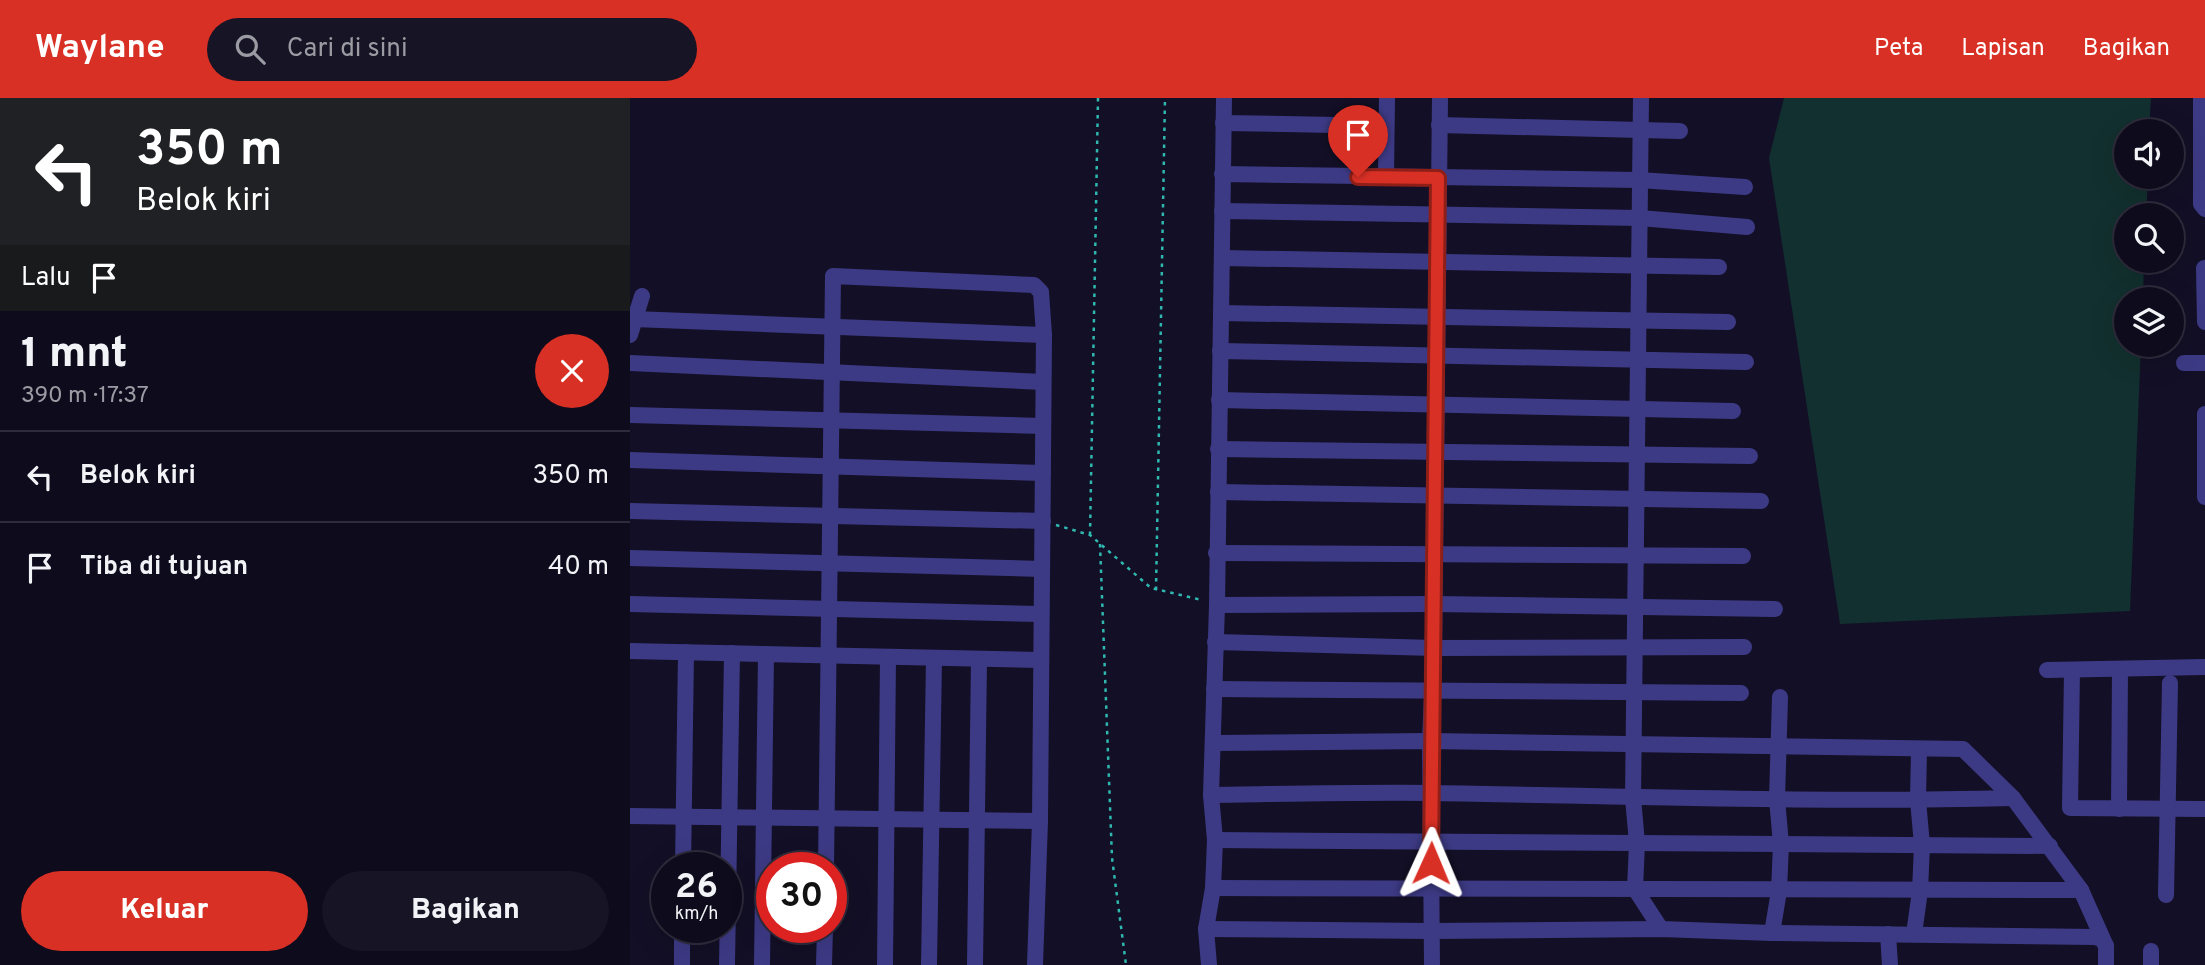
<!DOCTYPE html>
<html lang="id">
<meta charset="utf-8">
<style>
:root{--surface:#0e0b1c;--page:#171425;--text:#f1f3f6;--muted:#9b9ba3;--line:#2e2b3b;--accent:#d93025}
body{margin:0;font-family:Overpass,sans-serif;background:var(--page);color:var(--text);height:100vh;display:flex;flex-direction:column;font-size:26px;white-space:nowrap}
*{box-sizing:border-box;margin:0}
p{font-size:23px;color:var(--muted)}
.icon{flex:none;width:38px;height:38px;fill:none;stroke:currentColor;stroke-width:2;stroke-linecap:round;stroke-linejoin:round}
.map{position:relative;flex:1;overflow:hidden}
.panel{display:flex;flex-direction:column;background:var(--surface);width:630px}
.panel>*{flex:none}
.banner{background:#202124;color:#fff;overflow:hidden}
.fabs{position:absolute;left:1484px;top:21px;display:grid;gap:14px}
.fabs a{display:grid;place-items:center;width:70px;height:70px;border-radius:50%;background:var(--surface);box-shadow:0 7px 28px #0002,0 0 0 2px var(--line);font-size:35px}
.speed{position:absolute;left:21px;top:754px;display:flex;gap:14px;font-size:35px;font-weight:700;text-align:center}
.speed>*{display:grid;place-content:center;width:91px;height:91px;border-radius:50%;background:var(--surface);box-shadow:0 7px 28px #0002,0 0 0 2px var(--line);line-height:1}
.speed small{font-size:18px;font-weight:400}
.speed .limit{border:10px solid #d22;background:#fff;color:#111}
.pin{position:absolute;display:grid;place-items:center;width:60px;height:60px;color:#fff;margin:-72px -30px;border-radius:50% 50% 50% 0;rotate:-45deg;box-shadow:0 0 7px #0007}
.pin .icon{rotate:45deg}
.me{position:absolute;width:77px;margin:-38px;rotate:1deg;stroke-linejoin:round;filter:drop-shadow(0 0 5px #0008)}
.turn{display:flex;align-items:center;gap:24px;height:147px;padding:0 21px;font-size:32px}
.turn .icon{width:91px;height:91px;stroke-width:2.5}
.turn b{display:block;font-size:49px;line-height:60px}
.then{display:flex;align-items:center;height:66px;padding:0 21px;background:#0003;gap:14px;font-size:26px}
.round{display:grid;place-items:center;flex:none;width:74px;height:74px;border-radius:37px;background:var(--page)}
.summary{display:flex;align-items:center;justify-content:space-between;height:119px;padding:0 21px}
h1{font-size:42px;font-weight:800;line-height:52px}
.primary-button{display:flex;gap:14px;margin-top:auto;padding:14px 21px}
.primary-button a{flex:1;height:80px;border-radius:42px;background:var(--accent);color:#fff;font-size:28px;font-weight:800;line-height:80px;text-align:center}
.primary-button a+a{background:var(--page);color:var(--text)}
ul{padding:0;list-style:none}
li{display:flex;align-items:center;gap:21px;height:91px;padding:0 21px;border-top:2px solid var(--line)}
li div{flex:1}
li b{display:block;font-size:26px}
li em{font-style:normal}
header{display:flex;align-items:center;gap:42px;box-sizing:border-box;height:98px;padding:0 35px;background:var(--accent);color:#fff}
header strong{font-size:33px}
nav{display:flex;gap:38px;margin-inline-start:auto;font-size:24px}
.search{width:490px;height:63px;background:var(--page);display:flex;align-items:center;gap:18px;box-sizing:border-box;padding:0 24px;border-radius:38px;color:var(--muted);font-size:26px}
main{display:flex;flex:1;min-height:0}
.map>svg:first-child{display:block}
.green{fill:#12302f}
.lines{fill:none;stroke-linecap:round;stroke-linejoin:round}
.path{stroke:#2fb8b0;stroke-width:2.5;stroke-dasharray:3.5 5;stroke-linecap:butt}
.minor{stroke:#3d3a85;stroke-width:16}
.route-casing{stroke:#8d1f18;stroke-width:18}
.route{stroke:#d93025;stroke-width:12}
</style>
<header>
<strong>Waylane</strong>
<div class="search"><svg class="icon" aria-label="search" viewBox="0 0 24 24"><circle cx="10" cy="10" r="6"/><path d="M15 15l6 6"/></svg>Cari di sini</div>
<nav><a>Peta</a><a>Lapisan</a><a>Bagikan</a></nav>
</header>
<main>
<section class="panel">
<div class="banner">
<div class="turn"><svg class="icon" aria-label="left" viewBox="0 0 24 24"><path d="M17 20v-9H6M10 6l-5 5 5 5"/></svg><div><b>350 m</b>Belok kiri</div></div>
<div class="then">Lalu<svg class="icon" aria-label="arrive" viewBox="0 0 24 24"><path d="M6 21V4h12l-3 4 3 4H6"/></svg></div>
</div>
<div class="summary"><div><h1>1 mnt</h1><p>390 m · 17:37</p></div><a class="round" style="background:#d93025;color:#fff"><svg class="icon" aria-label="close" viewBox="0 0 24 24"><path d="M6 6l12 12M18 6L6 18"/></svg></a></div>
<ul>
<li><svg class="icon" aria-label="left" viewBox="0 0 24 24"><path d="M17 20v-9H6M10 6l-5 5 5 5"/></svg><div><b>Belok kiri</b></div><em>350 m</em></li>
<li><svg class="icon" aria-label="arrive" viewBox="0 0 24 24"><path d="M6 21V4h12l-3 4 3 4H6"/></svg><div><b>Tiba di tujuan</b></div><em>40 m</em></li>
</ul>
<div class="primary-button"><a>Keluar</a><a>Bagikan</a></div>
</section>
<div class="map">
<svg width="1575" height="867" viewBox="0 0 1575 867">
<rect width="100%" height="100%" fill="#130f26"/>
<path class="green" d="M1154 0H1521L1519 33H1496V79H1518L1516 117H1496V163H1514L1513 201H1496V247H1511L1500 513 1210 526 1139 60Z"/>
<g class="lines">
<g class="path">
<path d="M426 427 460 437 521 490 572 502"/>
<path d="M460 437 468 0"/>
<path d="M470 446 482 760 496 867"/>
<path d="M526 492 535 0"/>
</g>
<g class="minor">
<path d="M1011 0 1003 700 1007 745 1005 791 1031 831"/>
<path d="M1571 0V106L1575 111"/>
<path d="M593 25 706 27"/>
<path d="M809 27 1050 33"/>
<path d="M592 76 1009 82 1115 89"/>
<path d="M756 79 757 0"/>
<path d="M592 113 1010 120 1117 129"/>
<path d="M592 160 1089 169"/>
<path d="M1574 170 1575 224"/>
<path d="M591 215 1098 224"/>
<path d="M4 221 414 237"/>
<path d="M0 237 12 198"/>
<path d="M590 253 1116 264"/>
<path d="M0 265 413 284"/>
<path d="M1554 265H1575"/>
<path d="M589 302 1103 313"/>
<path d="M1575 316V399"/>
<path d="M0 317 413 328"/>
<path d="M588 351 1120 358"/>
<path d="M0 362 413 375"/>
<path d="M588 394 1131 403"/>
<path d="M0 413 413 423"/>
<path d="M586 455 1113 458"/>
<path d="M0 460 412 471"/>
<path d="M0 506 411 516"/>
<path d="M587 507 804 506 1145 511"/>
<path d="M585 544 804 550 1114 549"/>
<path d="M0 553 411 562"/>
<path d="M1417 572 1575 569"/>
<path d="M1442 572 1440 710 1575 711"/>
<path d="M584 591 1111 595"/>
<path d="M583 645 800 643 1333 651 1383 700 1451 792 1476 848V867"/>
<path d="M581 697C656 696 730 694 804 695 997 698 1190 705 1383 700"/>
<path d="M1489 711 1490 571"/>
<path d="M0 718 410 723"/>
<path d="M585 742 1420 748"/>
<path d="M53 770 56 554"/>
<path d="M196 770 203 178 404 187 411 194 414 237 410 723 405 867"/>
<path d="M583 790 1451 792"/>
<path d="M1536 797 1540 585"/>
<path d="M576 831 801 833 1031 831 1142 835 1465 839 1472 841 1476 848"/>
<path d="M1142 835 1149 793 1151 746 1147 701 1150 599"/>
<path d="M1258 836 1260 867"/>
<path d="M1284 836 1290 793 1292 747 1288 702 1289 652"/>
<path d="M52 867V830"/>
<path d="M97 867 102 555"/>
<path d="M132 867 136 556"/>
<path d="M194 867 195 830"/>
<path d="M255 867 258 560"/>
<path d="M299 867 304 561"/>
<path d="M345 867 349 561"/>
<path d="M579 867 576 831 583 790 585 742 581 697 587 507 594 0"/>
<path d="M802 867 800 643 804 550 810 0"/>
<path d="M1521 867V853"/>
</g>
</g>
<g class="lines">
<defs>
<path id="route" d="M728 79 808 80 801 765"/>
</defs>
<use href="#route" class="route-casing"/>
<use href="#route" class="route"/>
</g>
</svg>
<div class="fabs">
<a><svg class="icon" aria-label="sound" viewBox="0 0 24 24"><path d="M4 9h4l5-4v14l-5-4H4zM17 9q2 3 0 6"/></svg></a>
<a><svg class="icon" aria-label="search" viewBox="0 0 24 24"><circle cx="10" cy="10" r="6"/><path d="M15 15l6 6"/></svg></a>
<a><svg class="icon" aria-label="layers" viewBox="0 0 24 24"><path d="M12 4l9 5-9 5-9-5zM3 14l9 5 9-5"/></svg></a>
</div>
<div class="speed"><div>26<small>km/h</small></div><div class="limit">30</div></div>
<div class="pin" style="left:728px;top:79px;background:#d93025"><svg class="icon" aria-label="arrive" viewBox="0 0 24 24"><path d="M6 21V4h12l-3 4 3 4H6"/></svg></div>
<svg class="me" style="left:801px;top:765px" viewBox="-20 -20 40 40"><path d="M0-17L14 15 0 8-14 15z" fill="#d93025" stroke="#fff" stroke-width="4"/></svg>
</div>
</main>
